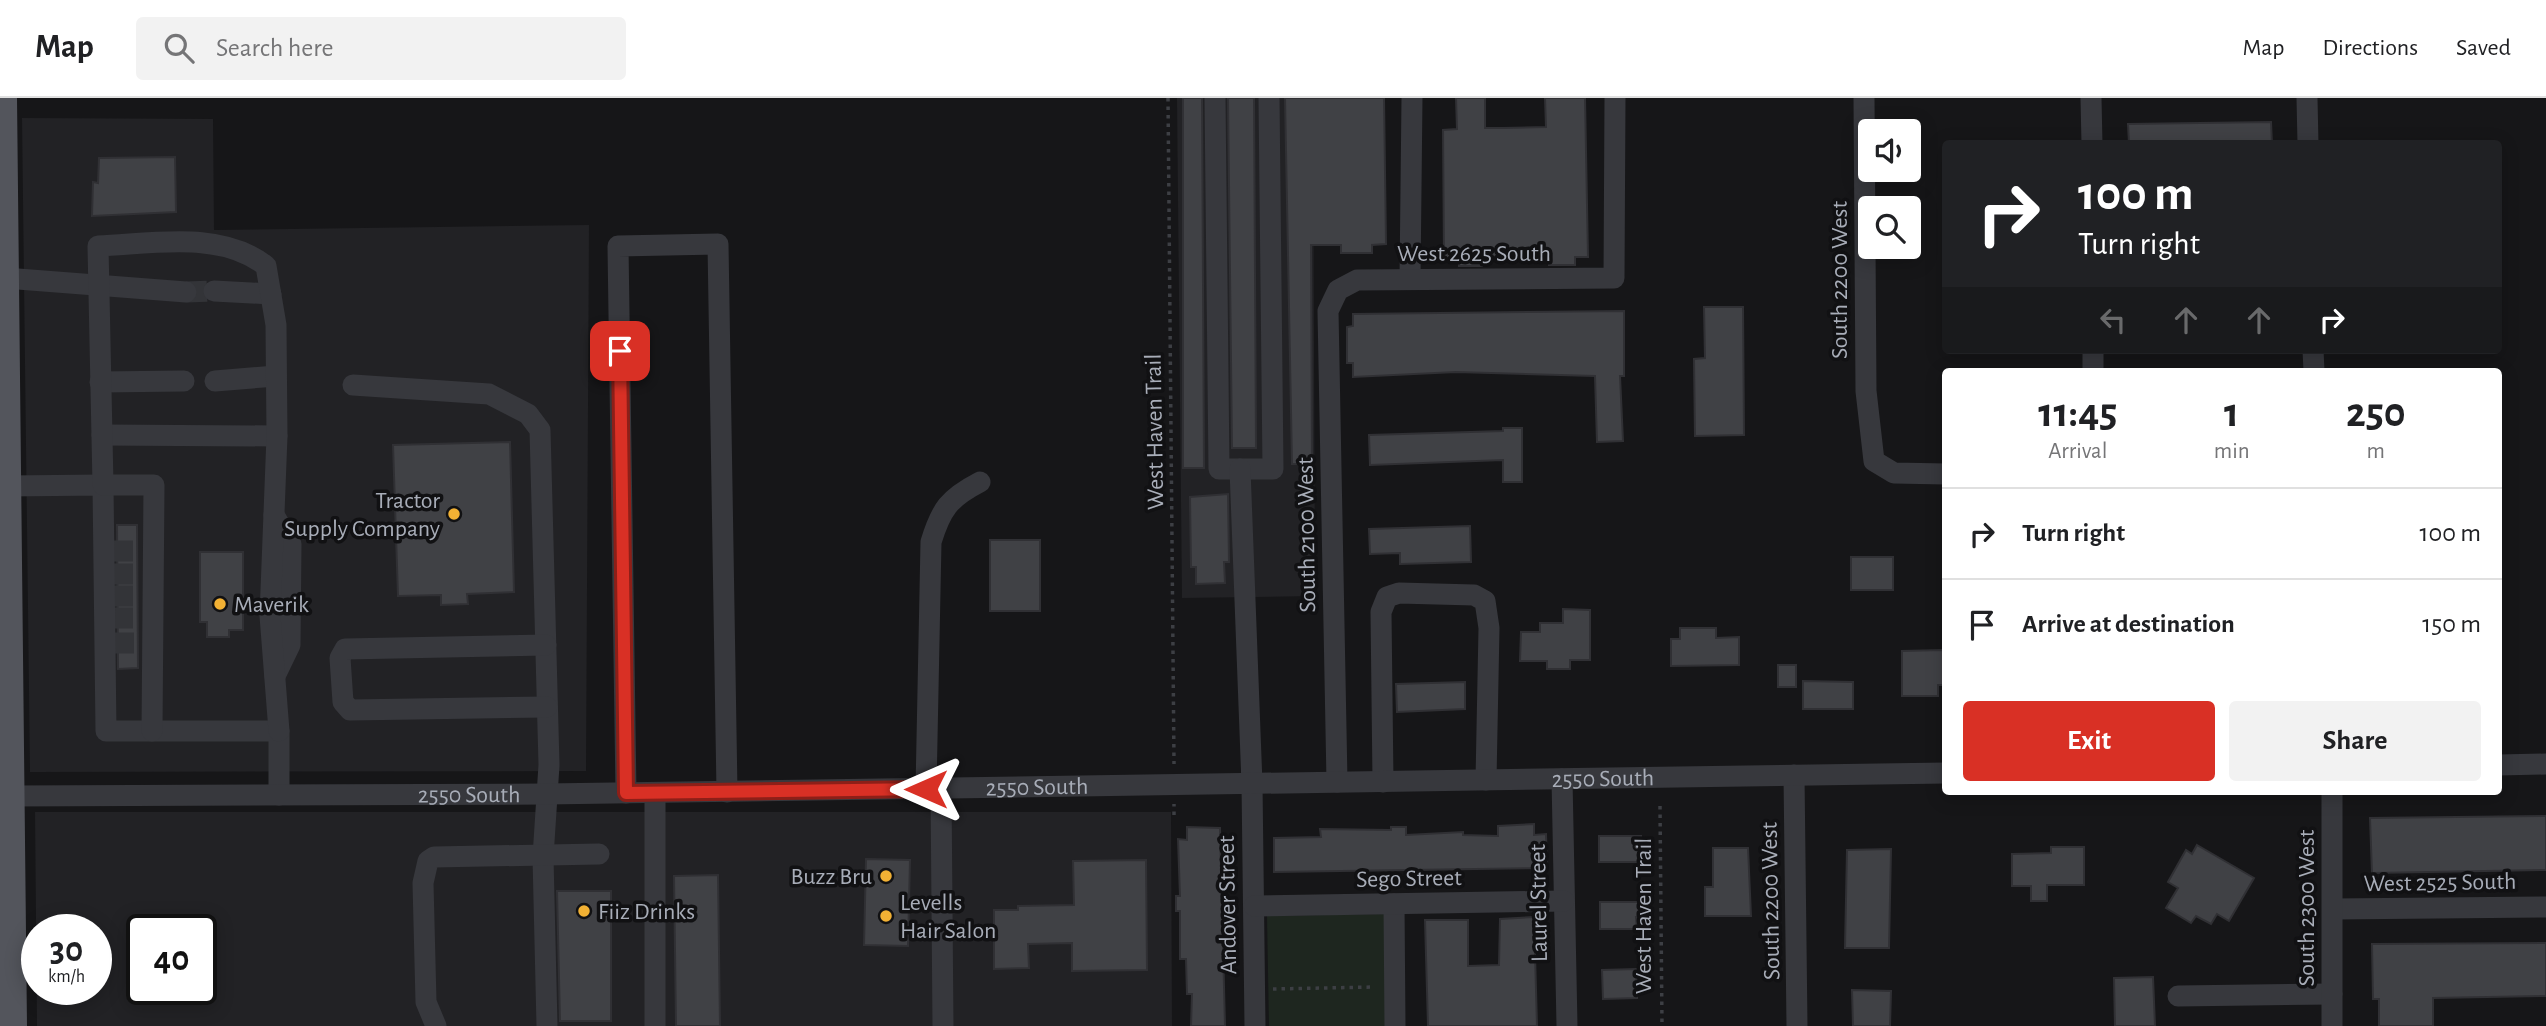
<!DOCTYPE html>
<style>
:root{--surface:#fff;--page:#f2f2f2;--text:#202124;--muted:#757577;--line:#e0e0e0;--accent:#d93025}
body{margin:0;font-family:"Alegreya Sans",sans-serif;background:var(--page);color:var(--text);height:100vh;display:flex;flex-direction:column;font-size:26px;white-space:nowrap}
*{box-sizing:border-box;margin:0}
p{font-size:23px;color:var(--muted)}
.icon{flex:none;width:38px;height:38px;fill:none;stroke:currentColor;stroke-width:2;stroke-linecap:round;stroke-linejoin:round}
.map{position:relative;flex:1;overflow:hidden}
.side{position:absolute;left:1942px;top:270px;width:560px;height:427px;display:flex;flex-direction:column;background:var(--surface);border-radius:7px;box-shadow:0 4px 18px #0003}
.side>*{flex:none}
.guide{position:absolute;left:1942px;top:42px;width:560px;height:214px;border-radius:7px;box-shadow:0 4px 18px #0003;background:#202124;color:#fff;overflow:hidden}
.buttons{position:absolute;left:1858px;top:21px;display:grid;gap:14px}
.buttons a{display:grid;place-items:center;width:63px;height:63px;border-radius:7px;background:var(--surface);box-shadow:0 4px 18px #0003;font-size:35px}
.speed{position:absolute;left:21px;top:816px;display:flex;gap:14px;font-size:35px;font-weight:700;text-align:center}
.speed>*{display:grid;place-content:center;width:91px;height:91px;border-radius:50%;background:var(--surface);box-shadow:0 4px 18px #0003;line-height:1}
.speed small{font-size:18px;font-weight:400}
.speed .limit{border:4px solid #111;border-radius:10px;background:#fff;color:#111}
.pin{position:absolute;display:grid;place-items:center;width:60px;height:60px;color:#fff;margin:-30px;border-radius:14px;box-shadow:0 4px 10px #0006}
.me{position:absolute;width:77px;margin:-38px;rotate:270deg;stroke-linejoin:round;filter:drop-shadow(0 0 5px #0008)}
.turn{display:flex;align-items:center;gap:24px;height:147px;padding:0 21px;font-size:32px}
.turn .icon{width:91px;height:91px;stroke-width:2.5}
.turn b{display:block;font-size:49px;line-height:60px}
.lanes{display:flex;align-items:center;height:66px;padding:0 21px;background:#0003;justify-content:center;gap:35px;direction:ltr}
.lanes .off{opacity:.35}
.eta{display:flex;justify-content:space-evenly;align-items:center;height:119px;text-align:center}
.eta b{font-size:42px;font-weight:700;line-height:49px}
.primary-button{display:flex;gap:14px;margin-top:auto;padding:14px 21px}
.primary-button a{flex:1;height:80px;border-radius:7px;background:var(--accent);color:#fff;font-size:28px;font-weight:700;line-height:80px;text-align:center}
.primary-button a+a{background:var(--page);color:var(--text)}
ul{padding:0;list-style:none}
li{display:flex;align-items:center;gap:21px;height:91px;padding:0 21px;border-top:2px solid var(--line)}
li div{flex:1}
li b{display:block;font-size:26px}
li em{font-style:normal}
header{display:flex;align-items:center;gap:42px;box-sizing:border-box;height:98px;padding:0 35px;background:var(--surface);border-bottom:2px solid var(--line)}
header strong{font-size:33px}
nav{display:flex;gap:38px;margin-inline-start:auto;font-size:24px}
.search{width:490px;height:63px;background:var(--page);display:flex;align-items:center;gap:18px;box-sizing:border-box;padding:0 24px;border-radius:7px;color:var(--muted);font-size:26px}
.map>svg:first-child{display:block}
.built{fill:#222225;fill-rule:evenodd}
.green{fill:#1e261f}
.building{fill:#404145;stroke:#303034;stroke-width:2}
.lines{fill:none;stroke-linecap:round;stroke-linejoin:round}
.minor-tunnel{stroke:#333438;stroke-width:21;stroke-dasharray:21 10;stroke-linecap:butt}
.path{stroke:#3d3f44;stroke-width:3.5;stroke-dasharray:3.5 5;stroke-linecap:butt}
.minor{stroke:#37383d;stroke-width:21}
.major{stroke:#53555c;stroke-width:28}
.route-casing{stroke:#8d1f18;stroke-width:18}
.route{stroke:#d93025;stroke-width:12}
.poi-dot{fill:#f2b134;stroke:#111113;stroke-width:2.5}
.labels{text-anchor:middle;stroke-width:7;stroke-linejoin:round;paint-order:stroke}
.street-label{font-size:24px;fill:#a8adb8;stroke:#111113}
.poi-label{font-size:24px;fill:#a8adb8;stroke:#111113;text-anchor:start}
</style>
<header>
<strong>Map</strong>
<div class="search"><svg class="icon" aria-label="search" viewBox="0 0 24 24"><circle cx="10" cy="10" r="6"/><path d="M15 15l6 6"/></svg>Search here</div>
<nav><a>Map</a><a>Directions</a><a>Saved</a></nav>
</header>
<div class="map">
<svg width="2546" height="928" viewBox="0 0 2546 928">
<rect width="100%" height="100%" fill="#161618"/>
<g class="built">
<path d="M1177 0H1313L1315 498 1182 500Z"/>
<path d="M22 20 213 21 214 132 589 127 586 673 30 674Z"/>
<path d="M35 714H1171L1172 928H37ZM37 831H96V891H37ZM142 831H201V891H142Z"/>
</g>
<path class="green" d="M1387 816 1389 928H1269L1267 818Z"/>
<g class="building">
<path d="M1183 0H1202L1204 370H1183Z"/>
<path d="M1228 0H1254L1256 350H1232Z"/>
<path d="M1285 0H1384L1386 146 1372 147V155H1341V147H1311L1312 366H1292Z"/>
<path d="M1456 0H1485V30H1502L1546 29 1545 0H1585L1588 159H1575V167H1549V161H1503L1482 162V168H1459V161H1444L1443 32 1457 31Z"/>
<path d="M2271 24 2272 46H2129L2128 26Z"/>
<path d="M175 59 176 114 92 118 93 84 98 85 99 60Z"/>
<path d="M1704 209H1743L1744 337 1695 338 1694 261 1705 260Z"/>
<path d="M1624 213V278H1620L1623 343 1597 344 1595 278 1456 274 1353 279V265H1347V229L1353 228V216Z"/>
<path d="M1503 330H1522V384H1503V362L1370 367 1369 337 1503 333Z"/>
<path d="M510 344 514 494 467 496 468 506 441 507V497L398 498 393 347Z"/>
<path d="M1228 396 1229 464H1224L1225 485 1196 486V469H1191L1190 399Z"/>
<path d="M117 427H137L138 570 118 571Z"/>
<path d="M1470 428 1471 464 1400 466V455L1370 456 1369 431Z"/>
<rect x="990" y="442" width="50" height="71"/>
<path d="M200 454H243V532H229V539H207V524H200Z"/>
<rect x="1851" y="459" width="42" height="33"/>
<path d="M1563 511 1590 512V562H1570V571H1547V563H1520L1521 534H1540V525H1563Z"/>
<path d="M1680 530H1716V540L1739 539V567L1671 568V541H1680Z"/>
<path d="M1943 552 1946 587H1938V598H1902V553Z"/>
<rect x="1778" y="567" width="18" height="22"/>
<path d="M1803 583 1853 584V611H1803Z"/>
<path d="M1465 584V611L1397 614 1396 586Z"/>
<path d="M2546 718V772L2372 775 2370 720Z"/>
<path d="M1534 726V737L1546 736 1547 770 1274 774V740L1321 739 1320 731 1391 732V729H1406V737L1463 734V737L1498 738V728Z"/>
<path d="M1187 729 1220 730 1225 928H1191L1192 896H1187L1186 861H1180V813H1176V798H1180L1178 741 1187 742Z"/>
<rect x="1599" y="738" width="42" height="26"/>
<path d="M2197 747 2254 780 2229 823 2217 816 2211 826 2196 818 2191 825 2166 810 2178 790 2168 784 2186 752 2192 756Z"/>
<path d="M2051 749H2084V787H2047V803H2031V788H2012V756L2051 755Z"/>
<path d="M1713 750H1748L1751 818H1705V789H1713Z"/>
<path d="M1891 751 1889 850H1845L1847 752Z"/>
<path d="M866 761 910 762 908 848 864 847Z"/>
<path d="M1146 762 1147 872 1072 873V845L1028 846 1029 870 994 871V812H1018V808L1074 807 1073 763Z"/>
<path d="M718 777 720 928H676L674 778Z"/>
<path d="M557 793H611V923H560Z"/>
<path d="M1600 804H1646V819H1636L1637 831H1600Z"/>
<path d="M1534 819 1537 928H1428L1425 822H1468V868L1499 867 1500 821Z"/>
<path d="M2546 845V898L2433 900V928H2379V901H2373L2372 846Z"/>
<path d="M1636 871 1637 900 1603 901 1602 872Z"/>
<path d="M2153 879 2155 928H2115L2114 880Z"/>
<path d="M1852 892 1891 893 1890 928H1853Z"/>
</g>
<g class="lines">
<g class="minor-tunnel">
<path d="M186 194 214 193"/>
<path d="M112 453H137"/>
<path d="M112 476H137"/>
<path d="M112 498H137"/>
<path d="M112 520H137"/>
<path d="M113 545H138"/>
</g>
<g class="path">
<path d="M1168 0 1174 666"/>
<path d="M1660 708 1662 928"/>
<path d="M1174 717V706"/>
<path d="M1273 891 1375 889"/>
</g>
<g class="minor">
<path d="M1215 0 1219 371H1273L1269 0"/>
<path d="M1864 0 1866 293 1874 363 1894 375 1946 376"/>
<path d="M2091 0 2092 46"/>
<path d="M2307 0 2308 46"/>
<path d="M5 180 186 194"/>
<path d="M1410 181 1412 0"/>
<path d="M214 193 271 196"/>
<path d="M2093 252V273"/>
<path d="M2313 252 2314 273"/>
<path d="M215 283 276 278"/>
<path d="M100 284 184 283"/>
<path d="M353 287 489 296 528 316 540 332 549 667 543 759 547 928"/>
<path d="M102 337 277 338"/>
<path d="M1240 371 1252 686 1255 928"/>
<path d="M7 388 103 387 106 633H279V697"/>
<path d="M274 417 291 446 290 547 275 578"/>
<path d="M546 547 345 551 340 560 343 604 350 612 547 609"/>
<path d="M152 633 154 387H103L98 148C152 146 221 132 266 168L276 227 277 338 270 518 279 633"/>
<path d="M2499 667 2546 666"/>
<path d="M1794 677 1797 928"/>
<path d="M1562 681 1567 928"/>
<path d="M1337 684 1328 213 1338 192 1357 182 1614 180 1615 0"/>
<path d="M1383 684 1381 514 1387 499 1399 495 1474 497 1485 503 1489 530 1486 682"/>
<path d="M941 690 943 928"/>
<path d="M926 691 931 444C941 411 949 400 980 384"/>
<path d="M626 695 618 148 718 146 727 694"/>
<path id="s1" d="M11 698 546 696 1946 675"/>
<path d="M1394 806 1395 928"/>
<path d="M1254 808 1564 803"/>
<path d="M2334 811 2546 809"/>
<path d="M2178 898 2332 896"/>
<path d="M436 928 426 904 423 785 428 763 434 759 599 756"/>
<path d="M655 928V695"/>
<path d="M2332 928V693"/>
</g>
<path class="major" d="M3 0 13 928"/>
</g>
<g class="lines">
<defs>
<path id="route" d="M620 253 626 695 926 691"/>
</defs>
<use href="#route" class="route-casing"/>
<use href="#route" class="route"/>
</g>
<g class="poi-dot">
<circle cx="454" cy="416" r="7"/>
<circle cx="220" cy="506" r="7"/>
<circle cx="886" cy="778" r="7"/>
<circle cx="584" cy="813" r="7"/>
<circle cx="886" cy="818" r="7"/>
</g>
<g class="labels">
<g class="street-label">
<text x="1474" y="163">West 2625 South</text>
<text transform="translate(1839 182) rotate(-90)" y="8">South 2200 West</text>
<text transform="translate(1154 334) rotate(-91)" y="8">West Haven Trail</text>
<text transform="translate(1306 437) rotate(-91)" y="8">South 2100 West</text>
<text dy="8" stroke="none"><textPath href="#s1" startOffset="1592">2550 South</textPath></text>
<text dy="8" stroke="none"><textPath href="#s1" startOffset="1026">2550 South</textPath></text>
<text dy="8" stroke="none"><textPath href="#s1" startOffset="458">2550 South</textPath></text>
<text transform="translate(1409 780) rotate(-1)" y="8">Sego Street</text>
<text transform="translate(2440 784) rotate(-1)" y="8">West 2525 South</text>
<text transform="translate(1770 803) rotate(-91)" y="8">South 2200 West</text>
<text transform="translate(1538 805) rotate(-91)" y="8">Laurel Street</text>
<text transform="translate(1227 807) rotate(-91)" y="8">Andover Street</text>
<text transform="translate(2306 810) rotate(-90)" y="8">South 2300 West</text>
<text transform="translate(1643 818) rotate(-90)" y="8">West Haven Trail</text>
</g>
<g class="poi-label">
<text x="440" y="410" text-anchor="end">Tractor<tspan x="440" dy="28">Supply Company</tspan></text>
<text x="234" y="514">Maverik</text>
<text x="872" y="786" text-anchor="end">Buzz Bru</text>
<text x="900" y="812">Levells<tspan x="900" dy="28">Hair Salon</tspan></text>
<text x="598" y="821">Fiiz Drinks</text>
</g>
</g>
</svg>
<div class="buttons">
<a><svg class="icon" aria-label="sound" viewBox="0 0 24 24"><path d="M4 9h4l5-4v14l-5-4H4zM17 9q2 3 0 6"/></svg></a>
<a><svg class="icon" aria-label="search" viewBox="0 0 24 24"><circle cx="10" cy="10" r="6"/><path d="M15 15l6 6"/></svg></a>
</div>
<div class="speed"><div>30<small>km/h</small></div><div class="limit">40</div></div>
<div class="pin" style="left:620px;top:253px;background:#d93025"><svg class="icon" aria-label="arrive" viewBox="0 0 24 24"><path d="M6 21V4h12l-3 4 3 4H6"/></svg></div>
<svg class="me" style="left:926px;top:691px" viewBox="-20 -20 40 40"><path d="M0-17L14 15 0 8-14 15z" fill="#d93025" stroke="#fff" stroke-width="4"/></svg>
<div class="guide">
<div class="turn"><svg class="icon" aria-label="right" viewBox="0 0 24 24"><path d="M7 20v-9h11M14 6l5 5-5 5"/></svg><div><b>100 m</b>Turn right</div></div>
<div class="lanes"><svg class="icon off" aria-label="left" viewBox="0 0 24 24"><path d="M17 20v-9H6M10 6l-5 5 5 5"/></svg><svg class="icon off" aria-label="ahead" viewBox="0 0 24 24"><path d="M12 20V5M6 11l6-6 6 6"/></svg><svg class="icon off" aria-label="ahead" viewBox="0 0 24 24"><path d="M12 20V5M6 11l6-6 6 6"/></svg><svg class="icon" aria-label="right" viewBox="0 0 24 24"><path d="M7 20v-9h11M14 6l5 5-5 5"/></svg></div>
</div>
<section class="side">
<div class="eta">
<div><b>11:45</b><p>Arrival</p></div>
<div><b>1</b><p>min</p></div>
<div><b>250</b><p>m</p></div>
</div>
<ul>
<li><svg class="icon" aria-label="right" viewBox="0 0 24 24"><path d="M7 20v-9h11M14 6l5 5-5 5"/></svg><div><b>Turn right</b></div><em>100 m</em></li>
<li><svg class="icon" aria-label="arrive" viewBox="0 0 24 24"><path d="M6 21V4h12l-3 4 3 4H6"/></svg><div><b>Arrive at destination</b></div><em>150 m</em></li>
</ul>
<div class="primary-button"><a>Exit</a><a>Share</a></div>
</section>
</div>
